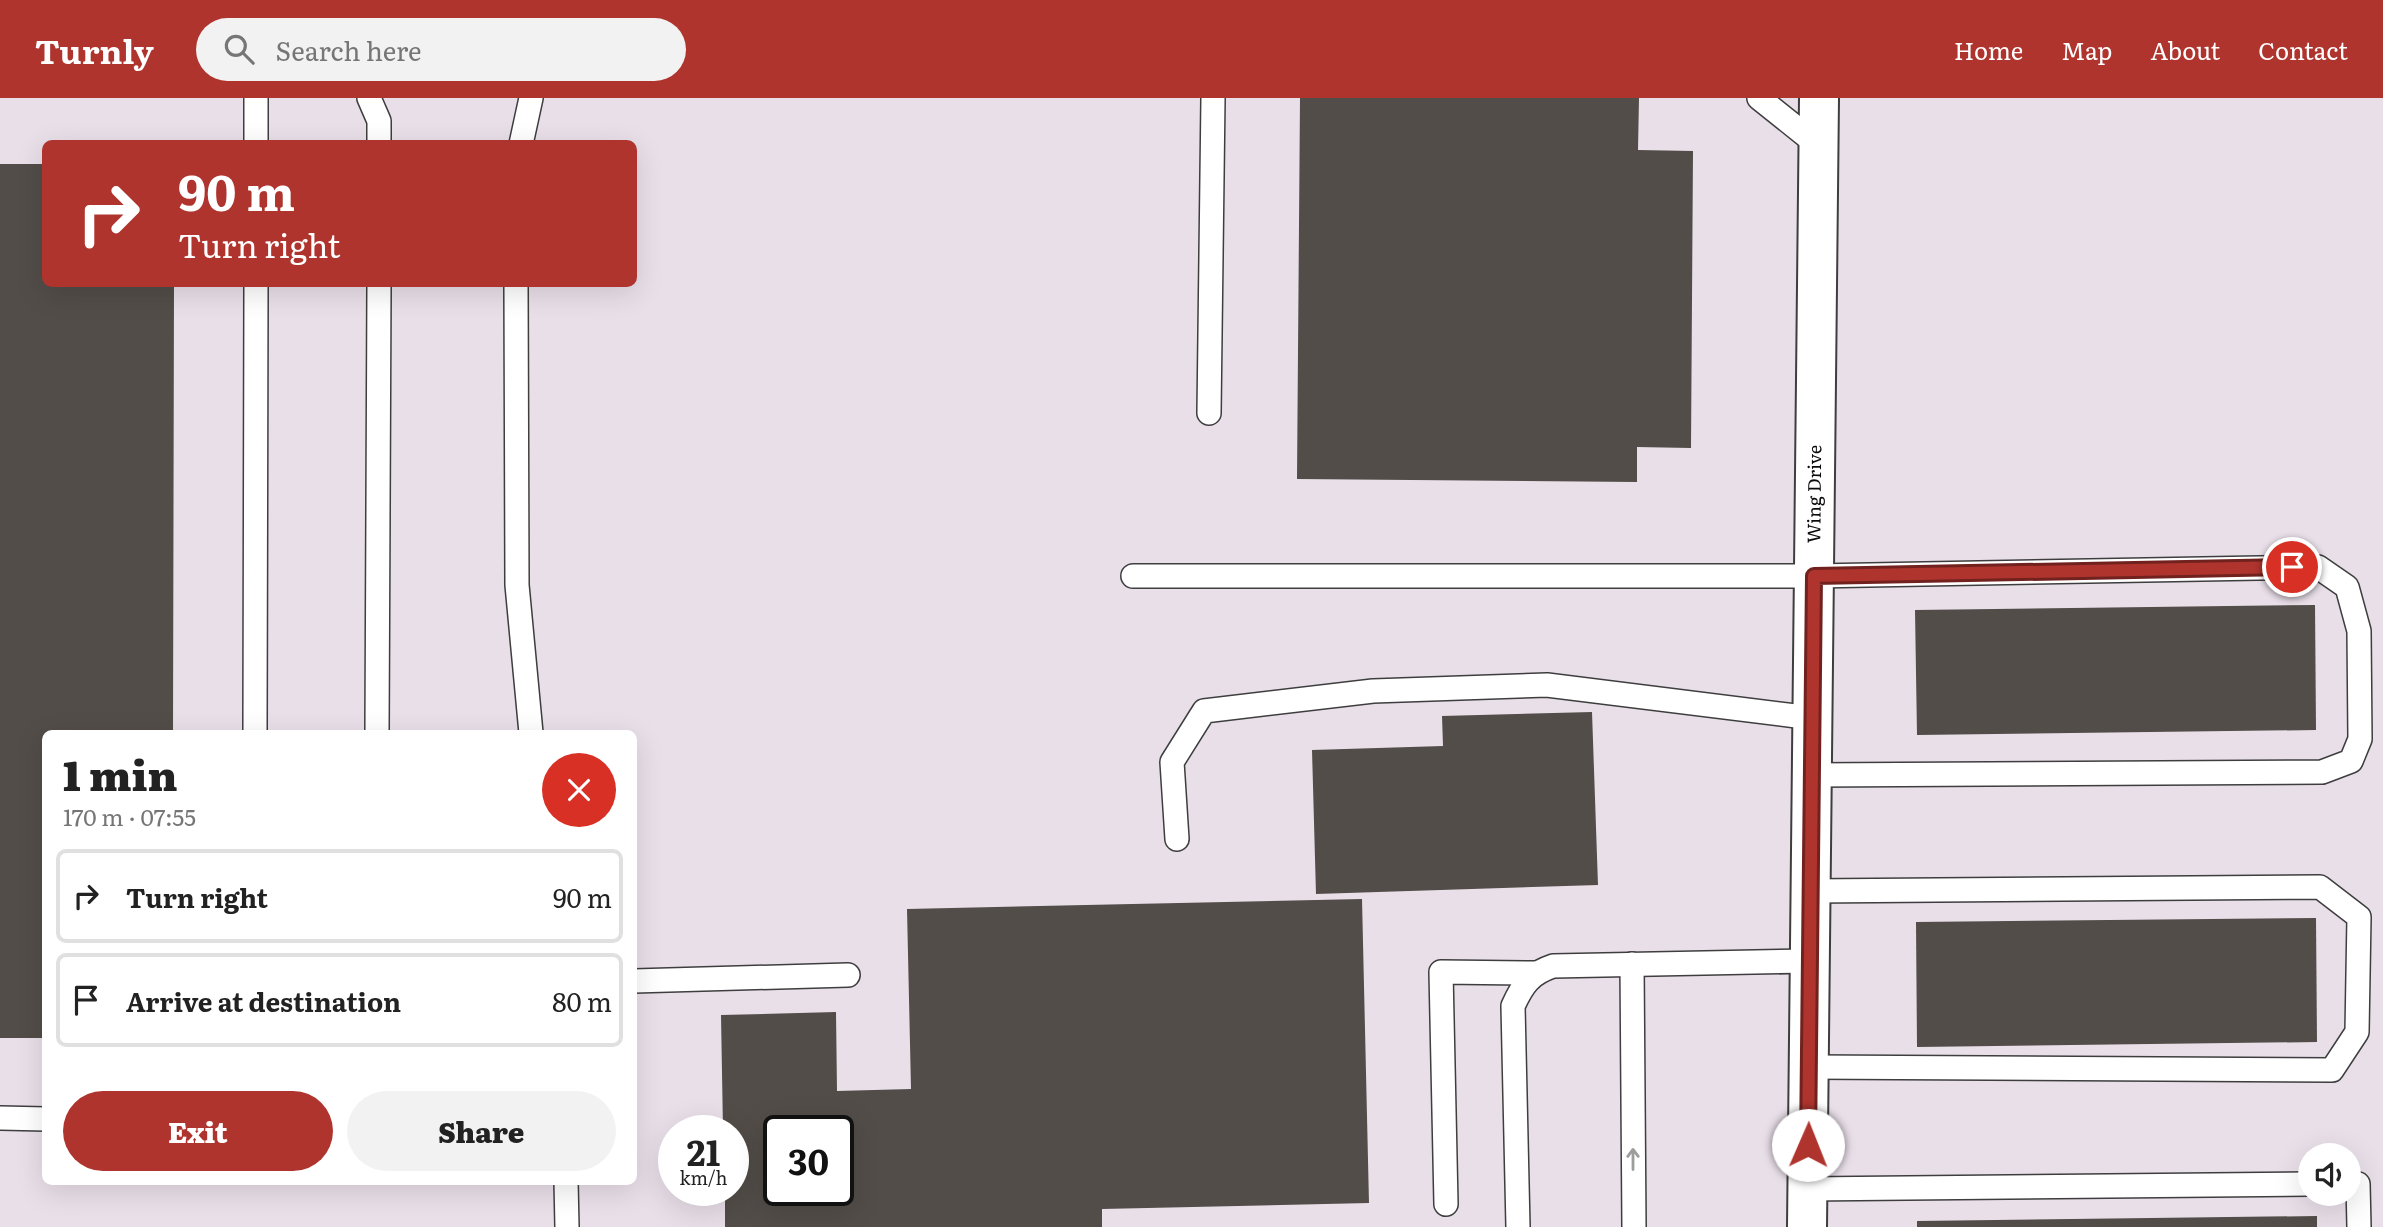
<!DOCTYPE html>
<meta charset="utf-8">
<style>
:root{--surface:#fff;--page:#f2f2f2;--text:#222;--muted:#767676;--line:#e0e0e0;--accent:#af342e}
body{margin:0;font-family:Literata,serif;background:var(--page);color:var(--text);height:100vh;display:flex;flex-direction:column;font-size:26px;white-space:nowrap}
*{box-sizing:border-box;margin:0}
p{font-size:23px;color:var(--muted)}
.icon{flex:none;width:38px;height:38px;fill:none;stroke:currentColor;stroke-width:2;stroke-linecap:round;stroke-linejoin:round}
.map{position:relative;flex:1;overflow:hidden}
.drawer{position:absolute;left:42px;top:632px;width:595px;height:455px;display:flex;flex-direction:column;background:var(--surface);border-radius:10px;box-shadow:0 7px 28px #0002}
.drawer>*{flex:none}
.top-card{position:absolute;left:42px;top:42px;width:595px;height:147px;border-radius:10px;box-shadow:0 7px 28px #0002;background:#af342e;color:#fff;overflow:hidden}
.fabs{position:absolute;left:2298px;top:1045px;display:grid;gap:14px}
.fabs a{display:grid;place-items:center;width:63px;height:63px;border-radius:50%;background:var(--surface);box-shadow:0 7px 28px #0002;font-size:35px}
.speed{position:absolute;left:658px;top:1017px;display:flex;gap:14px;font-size:35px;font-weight:700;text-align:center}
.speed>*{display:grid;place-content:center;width:91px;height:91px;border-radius:50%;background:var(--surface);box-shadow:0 7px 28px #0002;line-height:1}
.speed small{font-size:18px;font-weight:400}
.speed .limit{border:4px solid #111;border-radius:10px;background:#fff;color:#111}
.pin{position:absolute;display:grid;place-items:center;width:60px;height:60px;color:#fff;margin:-30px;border:4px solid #fff;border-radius:50%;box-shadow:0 2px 7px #0007}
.me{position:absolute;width:77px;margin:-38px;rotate:1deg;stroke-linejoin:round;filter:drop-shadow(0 0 5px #0008)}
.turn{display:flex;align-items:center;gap:24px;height:147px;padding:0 21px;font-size:32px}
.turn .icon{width:91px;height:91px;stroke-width:2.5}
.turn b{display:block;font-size:49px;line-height:60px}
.round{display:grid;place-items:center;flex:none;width:74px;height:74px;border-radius:37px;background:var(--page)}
.head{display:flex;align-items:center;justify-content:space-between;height:119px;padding:0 21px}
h1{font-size:42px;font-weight:800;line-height:52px}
.button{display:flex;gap:14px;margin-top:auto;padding:14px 21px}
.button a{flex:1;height:80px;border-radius:42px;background:var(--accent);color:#fff;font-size:28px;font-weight:800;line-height:80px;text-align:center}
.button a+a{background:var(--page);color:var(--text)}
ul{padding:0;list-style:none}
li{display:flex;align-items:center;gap:21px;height:94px;margin:0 14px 10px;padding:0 7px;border:4px solid var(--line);border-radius:10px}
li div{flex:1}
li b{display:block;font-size:26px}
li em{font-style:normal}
header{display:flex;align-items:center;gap:42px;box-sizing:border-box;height:98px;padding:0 35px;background:var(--accent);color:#fff}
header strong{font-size:33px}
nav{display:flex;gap:38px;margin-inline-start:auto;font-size:24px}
.search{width:490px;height:63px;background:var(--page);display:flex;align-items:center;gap:18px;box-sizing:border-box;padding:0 24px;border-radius:38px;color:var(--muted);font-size:26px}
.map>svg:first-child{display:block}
.industrial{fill:#e9dfe9;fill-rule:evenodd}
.building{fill:#524d48;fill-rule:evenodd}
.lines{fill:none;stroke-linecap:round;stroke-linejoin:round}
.service-casing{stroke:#3e3e3e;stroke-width:26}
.minor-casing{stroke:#3e3e3e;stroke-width:42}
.service{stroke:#fff;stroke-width:23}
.minor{stroke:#fff;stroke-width:38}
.oneway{stroke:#9d9d9d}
.route-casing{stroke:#72221e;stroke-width:18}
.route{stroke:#af342e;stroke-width:12}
.labels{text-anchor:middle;stroke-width:7;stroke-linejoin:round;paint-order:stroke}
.street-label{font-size:18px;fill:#0b0b0b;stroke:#fff}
</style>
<header>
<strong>Turnly</strong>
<div class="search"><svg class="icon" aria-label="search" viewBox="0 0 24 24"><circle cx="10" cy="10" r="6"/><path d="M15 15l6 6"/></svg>Search here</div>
<nav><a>Home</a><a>Map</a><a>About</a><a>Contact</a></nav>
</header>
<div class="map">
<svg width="2383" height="1129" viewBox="0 0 2383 1129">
<rect width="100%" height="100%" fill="#fdfbea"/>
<path class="industrial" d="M0 0H2383V1129H0ZM46 46H634V186H46ZM46 635H634V1083H46ZM674 1032H733V1092H674ZM779 1032H838V1092H779ZM2310 1057H2348V1096H2310Z"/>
<g class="building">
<path d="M1300 0H1639L1638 52 1693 53 1691 350 1637 349V384L1297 381Z"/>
<path d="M0 66H46V186H174L173 635H46V940H0Z"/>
<path d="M2315 507 2316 632 1917 637 1915 512Z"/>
<path d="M1592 614 1598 787 1316 796 1312 652 1443 648 1442 618Z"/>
<path d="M1362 801 1369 1105 1102 1111V1129H725V1092H733V1032H723L721 917 836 914 837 993 911 991 907 811ZM779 1032H838V1092H779Z"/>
<path d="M2316 820 2317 944 1917 949 1916 824Z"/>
<path d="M2317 1118V1129H1917V1123Z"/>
</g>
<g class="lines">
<defs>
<g id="service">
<path d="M369 0 379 23V46"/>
<path d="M1759 0 1819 48"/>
<path d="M256 46V0"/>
<path d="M521 46 531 0"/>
<path d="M516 186 517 487 531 635"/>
<path d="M1209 315 1213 0"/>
<path d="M1133 478H1814L2318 469 2347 489 2359 533 2360 641 2351 663 2322 674 1812 677"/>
<path d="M255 635 256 186"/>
<path d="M377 635 379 186"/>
<path d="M1177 741 1172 664 1204 613 1373 593 1547 587 1812 620"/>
<path d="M1632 866 1634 1129"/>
<path d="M634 883 848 877"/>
<path d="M1809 969 2332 972 2357 934 2359 819 2320 789 1810 793"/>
<path d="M0 1020 46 1021"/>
<path d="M566 1083 567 1129"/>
<path d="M2348 1086H2358L2359 1129"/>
<path d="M1807 1091 2310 1086"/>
<path d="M1446 1106 1441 874 1534 875"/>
<path d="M1518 1129 1513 908C1523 886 1530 876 1553 868L1810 863"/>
</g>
<g id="minor">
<path id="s1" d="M1807 1129 1819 0"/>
</g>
</defs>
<use href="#service" class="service-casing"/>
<use href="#minor" class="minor-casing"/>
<use href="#service" class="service"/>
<use href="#minor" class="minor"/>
</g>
<defs><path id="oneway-shaft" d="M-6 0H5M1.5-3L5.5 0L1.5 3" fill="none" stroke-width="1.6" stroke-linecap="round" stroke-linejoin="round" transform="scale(1.75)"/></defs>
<use class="oneway" href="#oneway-shaft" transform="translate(1633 1061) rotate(-90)"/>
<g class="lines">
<defs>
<path id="route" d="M1808 1047 1814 478 2292 469"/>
</defs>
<use href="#route" class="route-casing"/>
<use href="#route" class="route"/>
</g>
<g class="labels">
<g class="street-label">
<text dy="6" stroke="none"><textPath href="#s1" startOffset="733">Wing Drive</textPath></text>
</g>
</g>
</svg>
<div class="fabs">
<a><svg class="icon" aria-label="sound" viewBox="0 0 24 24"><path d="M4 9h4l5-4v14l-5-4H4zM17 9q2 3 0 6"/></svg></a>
</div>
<div class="speed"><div>21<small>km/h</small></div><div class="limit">30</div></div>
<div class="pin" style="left:2292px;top:469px;background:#d93025"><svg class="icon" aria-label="arrive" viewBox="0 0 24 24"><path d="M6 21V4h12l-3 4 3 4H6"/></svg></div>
<svg class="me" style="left:1808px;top:1047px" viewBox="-20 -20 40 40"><circle r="19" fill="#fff"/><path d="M0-13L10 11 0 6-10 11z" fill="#af342e"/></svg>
<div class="top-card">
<div class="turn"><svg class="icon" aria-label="right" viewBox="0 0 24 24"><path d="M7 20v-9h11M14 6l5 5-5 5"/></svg><div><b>90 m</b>Turn right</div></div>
</div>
<section class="drawer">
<div class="head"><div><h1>1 min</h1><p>170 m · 07:55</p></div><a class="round" style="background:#d93025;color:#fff"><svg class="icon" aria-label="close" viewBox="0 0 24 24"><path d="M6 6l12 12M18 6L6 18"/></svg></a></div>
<ul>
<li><svg class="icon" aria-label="right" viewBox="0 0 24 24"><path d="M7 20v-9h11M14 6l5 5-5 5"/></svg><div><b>Turn right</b></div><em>90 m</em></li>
<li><svg class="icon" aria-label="arrive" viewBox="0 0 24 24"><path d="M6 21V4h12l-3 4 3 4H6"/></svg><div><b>Arrive at destination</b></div><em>80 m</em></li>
</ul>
<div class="button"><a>Exit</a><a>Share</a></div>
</section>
</div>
